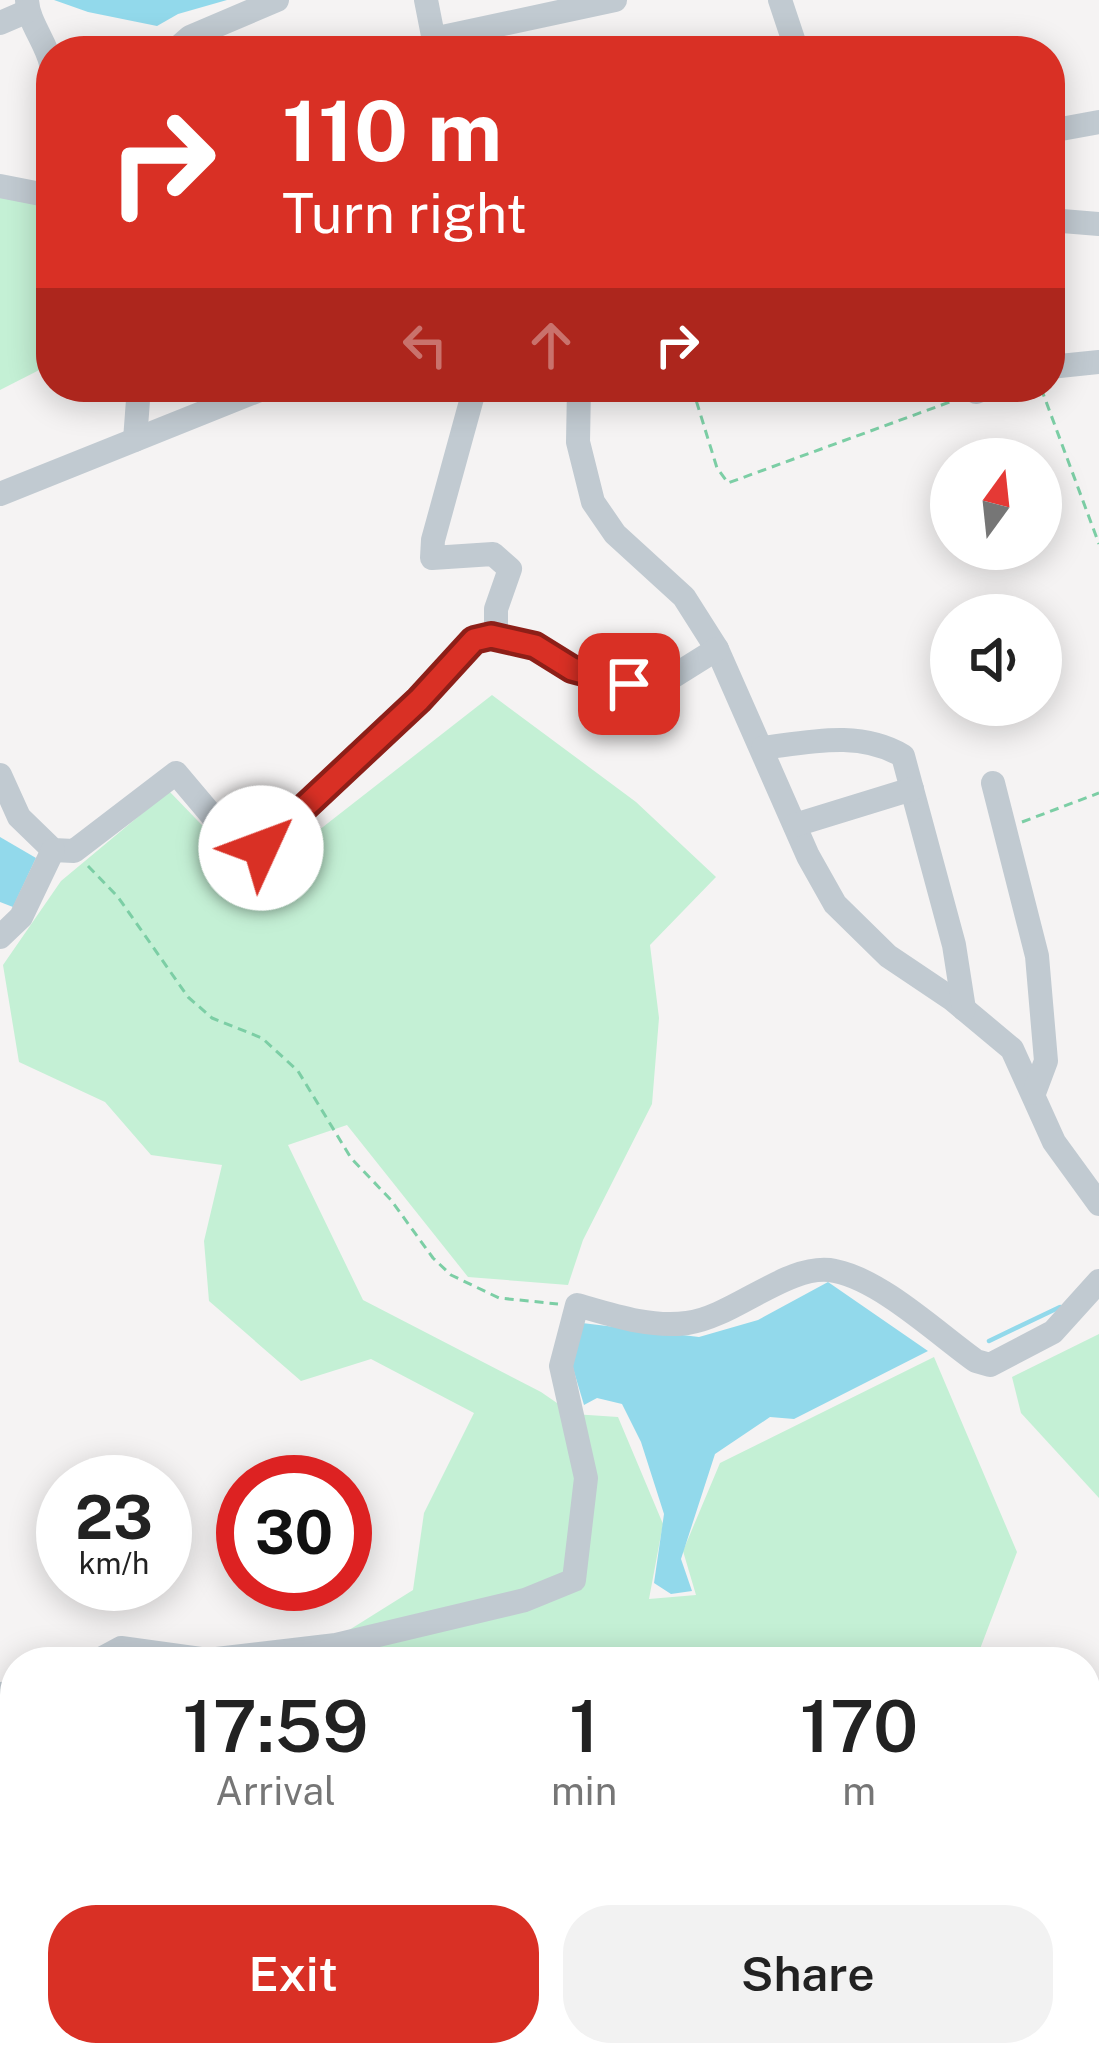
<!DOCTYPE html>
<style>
:root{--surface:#fff;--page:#f2f2f2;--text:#222;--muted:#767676;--accent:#d93025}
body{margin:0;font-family:"Public Sans",sans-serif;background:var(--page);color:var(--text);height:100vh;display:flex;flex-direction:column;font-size:45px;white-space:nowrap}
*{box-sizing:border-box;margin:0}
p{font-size:39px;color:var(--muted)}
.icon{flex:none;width:66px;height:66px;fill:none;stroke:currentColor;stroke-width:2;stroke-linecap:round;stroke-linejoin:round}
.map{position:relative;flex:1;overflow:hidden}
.side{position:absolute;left:0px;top:1647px;width:1101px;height:420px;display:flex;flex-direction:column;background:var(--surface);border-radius:48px 48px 0 0;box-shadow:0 6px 30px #0003}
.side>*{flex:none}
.guide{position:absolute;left:36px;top:36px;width:1029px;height:366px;border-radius:48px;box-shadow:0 6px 30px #0003;background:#d93025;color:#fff;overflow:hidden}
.needle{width:78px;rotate:15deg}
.tools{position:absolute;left:930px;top:438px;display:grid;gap:24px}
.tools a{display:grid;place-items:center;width:132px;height:132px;border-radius:50%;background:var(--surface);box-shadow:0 6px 30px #0003;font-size:60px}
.speed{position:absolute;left:36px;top:1455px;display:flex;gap:24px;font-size:60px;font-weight:700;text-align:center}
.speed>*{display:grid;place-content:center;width:156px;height:156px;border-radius:50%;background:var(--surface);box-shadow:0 6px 30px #0003;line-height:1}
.speed small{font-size:30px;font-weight:400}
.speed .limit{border:18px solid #d22;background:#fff;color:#111}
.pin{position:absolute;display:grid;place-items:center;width:102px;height:102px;color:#fff;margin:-51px;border-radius:24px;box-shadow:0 6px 18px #0006}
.me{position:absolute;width:132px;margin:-66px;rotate:47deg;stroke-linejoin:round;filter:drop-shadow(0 0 9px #0008)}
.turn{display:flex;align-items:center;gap:42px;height:252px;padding:0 48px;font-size:54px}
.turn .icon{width:156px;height:156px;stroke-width:2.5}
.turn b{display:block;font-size:84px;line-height:102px}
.lanes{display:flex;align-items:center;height:114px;padding:0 48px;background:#0003;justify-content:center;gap:60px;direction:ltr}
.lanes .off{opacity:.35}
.eta{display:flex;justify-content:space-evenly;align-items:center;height:204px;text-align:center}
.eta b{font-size:72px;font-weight:600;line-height:84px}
.primary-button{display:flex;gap:24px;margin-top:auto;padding:24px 48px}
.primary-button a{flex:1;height:138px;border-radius:48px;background:var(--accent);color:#fff;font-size:48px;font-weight:600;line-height:138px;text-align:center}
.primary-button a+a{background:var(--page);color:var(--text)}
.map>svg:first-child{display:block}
.green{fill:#c4f0d5}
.water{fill:#92d9eb}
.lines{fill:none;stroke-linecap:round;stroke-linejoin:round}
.stream{stroke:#92d9eb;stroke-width:4.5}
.path{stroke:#7ccea5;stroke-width:3;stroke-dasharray:9 6;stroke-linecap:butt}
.minor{stroke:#c1cad1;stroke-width:24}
.route-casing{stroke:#8d1f18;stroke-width:30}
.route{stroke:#d93025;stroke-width:21}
</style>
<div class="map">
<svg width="1099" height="2067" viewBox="0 0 1099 2067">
<rect width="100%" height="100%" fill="#f5f3f3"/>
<g class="green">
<path d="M0 192 51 207V364L0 390Z"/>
<path d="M492 695 636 802 716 877 650 945 659 1018 652 1104 583 1240 568 1285 468 1277 347 1125 288 1145 363 1300 541 1392 573 1414 618 1417 663 1524 649 1599 696 1595 683 1551 720 1463 934 1357 1017 1552 975 1662H298L413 1590 424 1513 474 1413 371 1359 301 1381 209 1301 204 1241 222 1165 151 1155 105 1102 19 1062 3 965 61 881 169 791 255 880Z"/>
<path d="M1099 1334V1498L1021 1413 1012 1377Z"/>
<path d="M517 2052H865L861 2067H534Z"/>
</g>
<g class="water">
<path d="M54 0H227L178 14 157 26 88 12Z"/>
<path d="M0 837 36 858 13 907 0 902Z"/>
<path d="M828 1282 928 1351 794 1419 770 1417 715 1454 681 1559 692 1591 671 1594 654 1583 664 1514 641 1442 622 1404 597 1398 584 1405 572 1365 582 1323 699 1337 758 1320Z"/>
</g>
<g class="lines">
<path class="stream" d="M989 1341 1060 1307"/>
<g class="path">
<path d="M692 387 717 468 728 483 958 399"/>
<path d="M1041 388 1099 544"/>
<path d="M1022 822 1099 793"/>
<path d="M88 866 118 897 188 997 212 1018 262 1038 298 1071 351 1158 391 1200 433 1258 451 1275 499 1298 558 1304"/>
</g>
<g class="minor">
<path d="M27 0C28 22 46 42 51 64"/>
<path d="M426 0 436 51"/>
<path d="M780 0 797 51"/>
<path d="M0 23 28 11"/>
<path d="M433 39 615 0"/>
<path d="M174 51 190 37 277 0"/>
<path d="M1050 131 1099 122"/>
<path d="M0 186 51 196"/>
<path d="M1050 220 1099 224"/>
<path d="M1050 367 1099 362"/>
<path d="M475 387 433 540 432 558 493 554 510 569 496 609V637"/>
<path d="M579 387 578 442 593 502 615 534 684 597 717 649 808 856 835 904 888 956 952 999 1012 1049 1054 1142 1099 1204"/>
<path d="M975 387 976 392 989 387"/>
<path d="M135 440 139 387"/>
<path d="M0 494 267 387"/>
<path d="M763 748C810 742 860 730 903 756L954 945 964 1009"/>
<path d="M0 775 19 817 53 850 74 851 176 773 241 850 261 847 419 700 474 640 491 636 535 646 573 669 653 689 717 649"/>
<path d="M993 783 1037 956 1046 1061 1034 1093"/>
<path d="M795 825 912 789"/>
<path d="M0 937 21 917 53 850"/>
<path d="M95 1662 121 1648 208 1660 336 1645 525 1600 574 1580 586 1478 561 1366 577 1305C612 1315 650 1328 687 1323 734 1317 790 1261 835 1271 881 1280 938 1334 976 1361L990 1365 1053 1332 1099 1281"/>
<path d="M0 1694 15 1693"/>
<path d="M1086 1817 1099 1815"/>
<path d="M372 2052 382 2067"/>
<path d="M153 2067 203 2052"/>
</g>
</g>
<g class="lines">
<defs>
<path id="route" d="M261 848 419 700 474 640 491 636 535 646 572 669 629 684"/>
</defs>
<use href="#route" class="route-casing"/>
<use href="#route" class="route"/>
</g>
</svg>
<div class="tools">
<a><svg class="needle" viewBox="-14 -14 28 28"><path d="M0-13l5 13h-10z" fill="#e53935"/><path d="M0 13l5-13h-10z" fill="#767676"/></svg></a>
<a><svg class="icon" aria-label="sound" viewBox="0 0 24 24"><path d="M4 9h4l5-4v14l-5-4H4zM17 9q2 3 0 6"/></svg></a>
</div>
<div class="speed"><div>23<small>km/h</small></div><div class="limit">30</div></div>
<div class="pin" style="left:629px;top:684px;background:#d93025"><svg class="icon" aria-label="arrive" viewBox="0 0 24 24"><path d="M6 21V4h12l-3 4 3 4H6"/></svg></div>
<svg class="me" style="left:261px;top:848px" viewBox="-20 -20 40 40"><circle r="19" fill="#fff"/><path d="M0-13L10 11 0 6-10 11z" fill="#d93025"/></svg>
<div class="guide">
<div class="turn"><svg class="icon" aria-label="right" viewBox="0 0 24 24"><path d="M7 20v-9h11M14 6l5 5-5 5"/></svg><div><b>110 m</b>Turn right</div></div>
<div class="lanes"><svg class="icon off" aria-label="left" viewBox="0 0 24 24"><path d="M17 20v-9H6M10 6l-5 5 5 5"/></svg><svg class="icon off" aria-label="ahead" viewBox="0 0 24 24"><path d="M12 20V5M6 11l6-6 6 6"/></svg><svg class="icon" aria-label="right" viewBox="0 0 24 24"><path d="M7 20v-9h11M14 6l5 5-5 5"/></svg></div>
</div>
<section class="side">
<div class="eta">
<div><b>17:59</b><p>Arrival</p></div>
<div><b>1</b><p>min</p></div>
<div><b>170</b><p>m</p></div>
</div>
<div class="primary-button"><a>Exit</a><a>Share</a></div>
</section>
</div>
